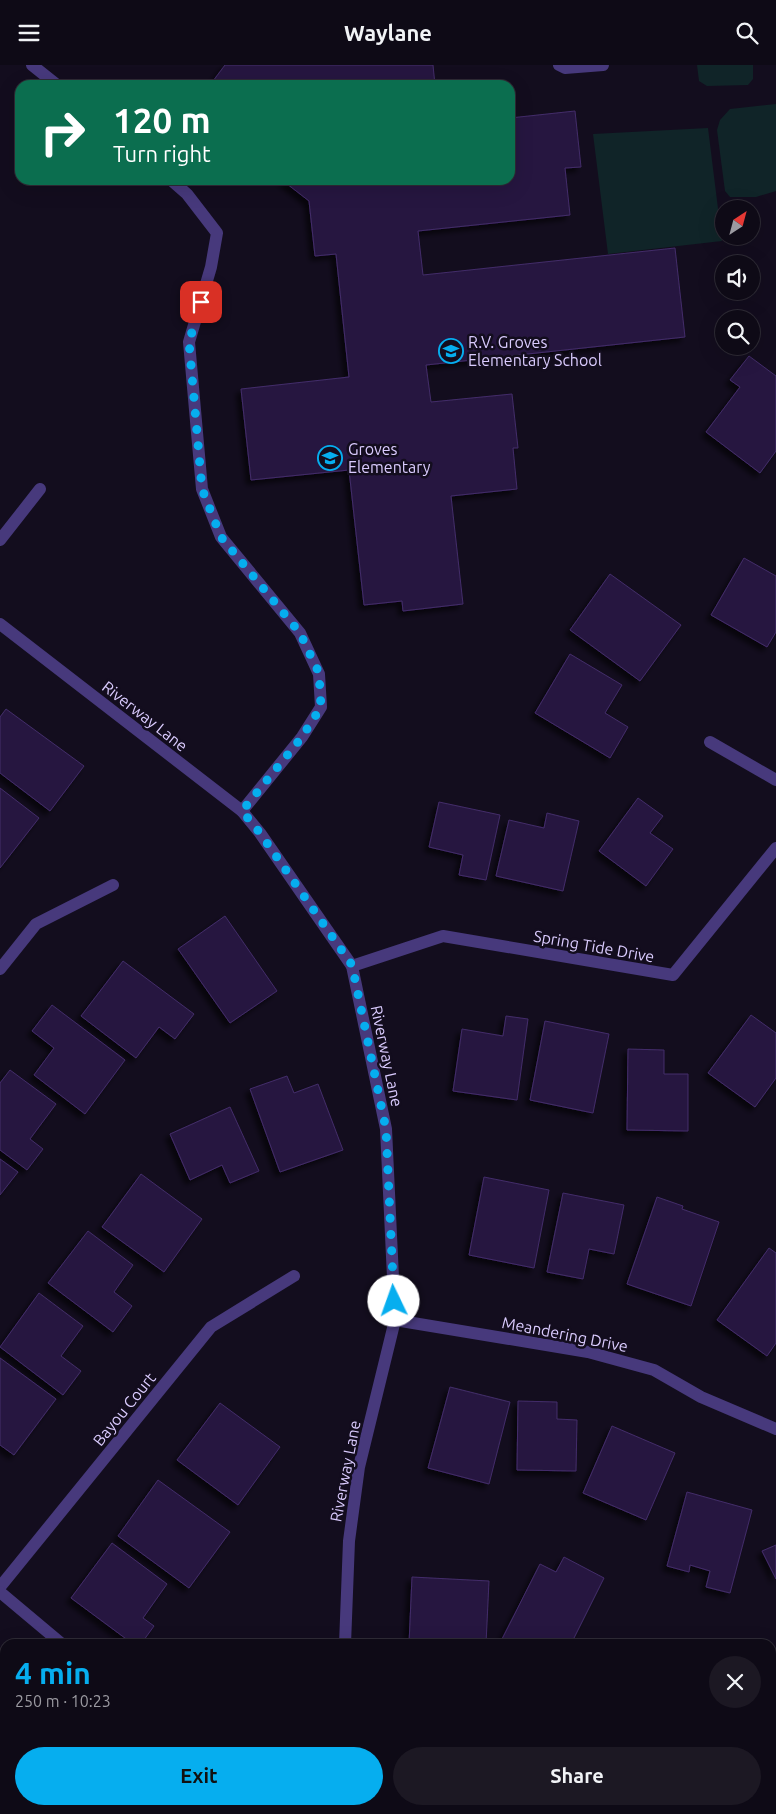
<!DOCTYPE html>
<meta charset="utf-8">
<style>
:root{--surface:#0e0a16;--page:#1c1823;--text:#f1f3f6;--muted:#9b9aa1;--line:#2e2b35;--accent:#06aeef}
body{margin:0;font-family:Ubuntu,sans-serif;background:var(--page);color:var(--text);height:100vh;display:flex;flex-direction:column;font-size:19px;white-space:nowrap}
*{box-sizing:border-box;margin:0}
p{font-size:16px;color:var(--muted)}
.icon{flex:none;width:28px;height:28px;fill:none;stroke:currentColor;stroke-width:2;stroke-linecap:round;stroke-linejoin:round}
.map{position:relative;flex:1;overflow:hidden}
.drawer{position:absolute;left:0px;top:1574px;width:776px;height:176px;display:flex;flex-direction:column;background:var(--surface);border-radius:15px 15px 0 0;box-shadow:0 5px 20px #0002,0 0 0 1px var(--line)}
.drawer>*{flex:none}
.banner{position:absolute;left:15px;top:15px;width:500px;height:105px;border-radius:15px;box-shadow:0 5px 20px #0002,0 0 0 1px var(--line);background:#0b6e4f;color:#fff;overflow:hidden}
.needle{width:32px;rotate:36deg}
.fabs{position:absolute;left:715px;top:135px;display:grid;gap:10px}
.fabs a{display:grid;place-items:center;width:45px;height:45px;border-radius:50%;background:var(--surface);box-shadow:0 5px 20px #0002,0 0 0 1px var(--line);font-size:25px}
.pin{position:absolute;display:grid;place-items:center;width:42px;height:42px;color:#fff;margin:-21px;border-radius:10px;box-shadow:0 2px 8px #0006}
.me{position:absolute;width:55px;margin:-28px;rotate:357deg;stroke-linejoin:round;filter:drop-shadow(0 0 4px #0008)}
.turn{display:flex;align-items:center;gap:18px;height:105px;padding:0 15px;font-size:22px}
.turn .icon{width:65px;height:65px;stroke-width:2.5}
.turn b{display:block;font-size:35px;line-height:42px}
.round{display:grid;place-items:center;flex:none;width:52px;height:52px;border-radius:26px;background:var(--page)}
.headline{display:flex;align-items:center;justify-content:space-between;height:85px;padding:0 15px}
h1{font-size:30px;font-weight:700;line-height:38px;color:var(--accent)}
.primary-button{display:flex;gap:10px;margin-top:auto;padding:10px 15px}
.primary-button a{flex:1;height:58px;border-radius:30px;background:var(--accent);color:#111;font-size:20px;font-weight:700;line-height:58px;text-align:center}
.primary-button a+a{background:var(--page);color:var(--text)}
header{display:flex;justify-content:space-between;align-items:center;height:65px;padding:0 15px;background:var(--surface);font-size:22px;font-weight:700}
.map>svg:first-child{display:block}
.green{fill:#102428}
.building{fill:#27193f;stroke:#432c6a;filter:url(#shadow)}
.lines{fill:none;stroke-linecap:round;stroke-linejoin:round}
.minor{stroke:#47397c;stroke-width:12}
.route{stroke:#06aeef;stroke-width:9;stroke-dasharray:0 16.2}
.labels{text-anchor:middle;stroke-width:5;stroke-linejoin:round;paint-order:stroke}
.poi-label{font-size:16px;fill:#dacbfe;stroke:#130d1e;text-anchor:start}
.street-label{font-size:16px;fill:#dacbfe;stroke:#130d1e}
</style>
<header><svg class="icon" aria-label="menu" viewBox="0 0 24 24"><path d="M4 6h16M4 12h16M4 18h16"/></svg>Waylane<svg class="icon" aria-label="search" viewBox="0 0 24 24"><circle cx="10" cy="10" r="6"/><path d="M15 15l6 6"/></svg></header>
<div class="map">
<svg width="776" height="1749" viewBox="0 0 776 1749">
<defs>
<filter id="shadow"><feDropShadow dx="-4.5" dy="4.5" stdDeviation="2.5" flood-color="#0009"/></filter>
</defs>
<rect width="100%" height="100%" fill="#130d1e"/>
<g class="green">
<path d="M697 0H753V14L748 20 707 21 699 16Z"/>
<path d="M776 39V126L756 132H730L725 126 717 65 720 55 730 44Z"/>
<path d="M708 63 722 176 608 189 593 69Z"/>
</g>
<g class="building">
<path d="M225 0H433L435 20H210Z"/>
<path d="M575 46 581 102 565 103 570 150 418 166 423 210 675 183 685 272 426 300 431 337 512 329 518 383H513L517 424 451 431 463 539 403 546 402 536 364 540 349 405 251 415 241 324 349 312 336 189 315 191 309 136 282 115H510V53Z"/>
<path d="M749 291 776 311V386L760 408 706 367 740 322 730 315Z"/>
<path d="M744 493 776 511V567L767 582 711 550Z"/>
<path d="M610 509 681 560 640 616 570 565Z"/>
<path d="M570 589 622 620 605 648 628 662 610 693 535 648Z"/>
<path d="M6 644 84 701 50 746 0 708V652Z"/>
<path d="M0 723 39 753 0 803Z"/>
<path d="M638 733 663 751 650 768 673 784 646 821 599 786Z"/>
<path d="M439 737 500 750 486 815 459 810 463 790 429 782Z"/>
<path d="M547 748 579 756 563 826 496 811 509 755 544 763Z"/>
<path d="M225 851 277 926 230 958 178 884Z"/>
<path d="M123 896 194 949 175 974 159 962 136 993 81 951Z"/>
<path d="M52 940 125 995 85 1049 34 1010 54 983 32 966Z"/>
<path d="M751 950 776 968V1013L755 1042 708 1008Z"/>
<path d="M506 951 528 954 517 1035 453 1026 462 964 503 971Z"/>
<path d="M545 956 609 969 593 1048 530 1035Z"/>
<path d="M628 984 664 985V1009H688V1066L627 1065Z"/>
<path d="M10 1005 56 1039 30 1074 43 1084 27 1105 0 1085V1018Z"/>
<path d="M287 1011 294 1028 318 1019 343 1085 280 1107 250 1024Z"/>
<path d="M230 1042 259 1106 230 1118 222 1100 190 1115 170 1069Z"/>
<path d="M0 1094 18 1107 0 1130Z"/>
<path d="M141 1109 202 1154 164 1207 102 1162Z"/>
<path d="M484 1112 549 1125 534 1203 469 1190Z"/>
<path d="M563 1128 624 1140 614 1189 589 1184 583 1214 547 1207Z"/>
<path d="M657 1132 683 1141 682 1144 719 1157 691 1241 627 1219Z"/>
<path d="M88 1166 133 1200 114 1227 132 1241 113 1267 48 1218Z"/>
<path d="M769 1183 776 1188V1278L767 1291 717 1255Z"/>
<path d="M39 1228 83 1261 61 1291 81 1306 63 1330 0 1282Z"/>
<path d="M0 1293 56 1334 14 1390 0 1380Z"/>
<path d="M450 1322 510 1337 489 1419 428 1403Z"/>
<path d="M518 1336 557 1337V1354L577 1355 576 1406 517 1405Z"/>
<path d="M220 1338 280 1382 238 1440 177 1395Z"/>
<path d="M612 1361 675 1388 646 1455 583 1428Z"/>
<path d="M158 1415 230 1467 189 1523 118 1471Z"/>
<path d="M687 1427 752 1445 730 1528 706 1522 710 1506 690 1500 689 1507 667 1501Z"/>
<path d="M112 1478 167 1519 143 1553 154 1561 141 1579H133L71 1533Z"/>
<path d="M776 1480V1514L762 1486Z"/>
<path d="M564 1492 604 1513 571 1579H508L501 1576 540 1499 556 1507Z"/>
<path d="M412 1512 489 1516 486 1579H409Z"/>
<path d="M0 1627 5 1630V1651L0 1658Z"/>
<path d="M5 1675V1733L0 1729V1682Z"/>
<path d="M70 1745H136L141 1749H67Z"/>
<path d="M581 1745H660L659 1749H580Z"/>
</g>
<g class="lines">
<g class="minor">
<path d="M32 0 57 20"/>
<path d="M559 0 565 3 603 0"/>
<path d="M171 115 187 129 217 168 211 202 189 277 202 424 221 472 300 568 319 609 321 642 302 672 242 746"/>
<path d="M0 475 40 424"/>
<path d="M0 559 242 746 260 768 352 901 386 1064 395 1255 359 1402 349 1476 345 1579"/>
<path d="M710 677 776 715"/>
<path d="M352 901 443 871 673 910 776 783"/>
<path d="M0 904 36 859 113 820"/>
<path d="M395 1255 588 1287 654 1305 701 1332 776 1364"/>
<path d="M0 1522 211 1262 294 1211"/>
<path d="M0 1527 62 1579"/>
<path d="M220 1745 222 1749"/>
<path d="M392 1745 394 1749"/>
<path d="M334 1749 343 1745"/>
</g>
</g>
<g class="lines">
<path class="route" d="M201 237 189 277 202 424 221 472 300 568 319 608 321 642 302 672 242 746 260 768 352 900 386 1064 394 1236"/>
</g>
<defs>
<symbol id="school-ring" viewBox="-11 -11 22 22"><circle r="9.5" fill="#130d1e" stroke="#06aeef" stroke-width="1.5"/><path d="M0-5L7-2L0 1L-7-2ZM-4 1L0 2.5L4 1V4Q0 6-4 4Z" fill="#06aeef"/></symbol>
</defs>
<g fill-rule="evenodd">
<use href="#school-ring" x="437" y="272" width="28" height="28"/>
<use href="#school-ring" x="316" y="379" width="28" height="28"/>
</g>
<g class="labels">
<g class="poi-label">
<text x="468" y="283">R.V. Groves<tspan x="468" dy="18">Elementary School</tspan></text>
<text x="348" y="390">Groves<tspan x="348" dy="18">Elementary</tspan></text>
</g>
<g class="street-label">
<text transform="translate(145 651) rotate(38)" y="6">Riverway Lane</text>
<text transform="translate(594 881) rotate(10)" y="6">Spring Tide Drive</text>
<text transform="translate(387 991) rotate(78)" y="6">Riverway Lane</text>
<text transform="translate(565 1269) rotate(11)" y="6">Meandering Drive</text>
<text transform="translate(124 1344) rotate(-51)" y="6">Bayou Court</text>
<text transform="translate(345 1406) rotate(-79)" y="6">Riverway Lane</text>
</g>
</g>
</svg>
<div class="fabs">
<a><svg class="needle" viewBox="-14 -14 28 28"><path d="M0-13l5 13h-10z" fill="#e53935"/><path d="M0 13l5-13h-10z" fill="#9b9aa1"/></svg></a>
<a><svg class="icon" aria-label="sound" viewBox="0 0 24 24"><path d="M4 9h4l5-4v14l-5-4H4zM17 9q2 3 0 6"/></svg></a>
<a><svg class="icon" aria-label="search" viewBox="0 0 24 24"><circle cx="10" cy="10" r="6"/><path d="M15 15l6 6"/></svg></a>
</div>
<div class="pin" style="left:201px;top:237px;background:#d93025"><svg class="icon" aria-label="arrive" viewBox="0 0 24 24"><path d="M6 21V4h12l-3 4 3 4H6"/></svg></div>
<svg class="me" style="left:394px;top:1236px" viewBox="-20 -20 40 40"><circle r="19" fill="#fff"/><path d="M0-13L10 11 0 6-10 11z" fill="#06aeef"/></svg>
<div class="banner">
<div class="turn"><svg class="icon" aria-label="right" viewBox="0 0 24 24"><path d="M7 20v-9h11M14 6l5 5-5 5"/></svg><div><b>120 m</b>Turn right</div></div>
</div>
<section class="drawer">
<div class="headline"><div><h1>4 min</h1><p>250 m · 10:23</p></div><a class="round"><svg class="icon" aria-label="close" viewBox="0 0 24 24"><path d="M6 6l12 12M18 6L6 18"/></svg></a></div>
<div class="primary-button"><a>Exit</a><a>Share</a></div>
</section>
</div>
